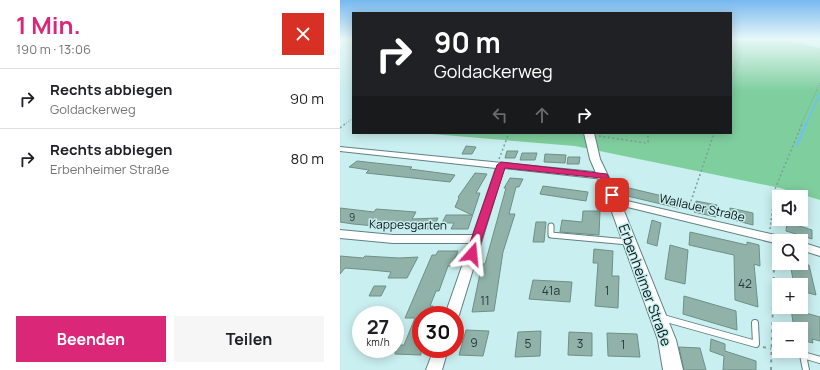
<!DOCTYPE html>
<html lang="de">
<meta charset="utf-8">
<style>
:root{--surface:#fff;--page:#f6f6f6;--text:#202124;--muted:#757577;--line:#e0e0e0;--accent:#db2777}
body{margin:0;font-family:Manrope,sans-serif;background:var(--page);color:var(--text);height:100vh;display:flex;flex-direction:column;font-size:15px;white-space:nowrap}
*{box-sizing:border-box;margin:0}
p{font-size:13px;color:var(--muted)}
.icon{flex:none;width:22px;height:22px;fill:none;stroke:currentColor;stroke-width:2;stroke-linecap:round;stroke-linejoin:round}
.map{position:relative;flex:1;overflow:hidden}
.side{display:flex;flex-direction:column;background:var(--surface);width:340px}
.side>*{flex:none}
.banner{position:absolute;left:12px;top:12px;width:380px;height:122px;border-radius:0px;box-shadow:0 2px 10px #0003;background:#202124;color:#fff;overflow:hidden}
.controls{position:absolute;left:432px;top:190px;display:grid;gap:8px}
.controls a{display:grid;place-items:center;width:36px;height:36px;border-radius:0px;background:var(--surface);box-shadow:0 2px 10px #0003;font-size:20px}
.speed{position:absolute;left:12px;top:306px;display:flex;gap:8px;font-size:20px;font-weight:700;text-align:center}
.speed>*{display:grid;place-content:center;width:52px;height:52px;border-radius:50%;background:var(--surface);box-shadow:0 2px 10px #0003;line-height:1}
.speed small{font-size:10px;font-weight:400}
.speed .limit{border:6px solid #d22;background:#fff;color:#111}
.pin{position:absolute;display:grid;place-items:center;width:34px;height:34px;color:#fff;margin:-17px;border-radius:8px;box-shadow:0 2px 6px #0006}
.me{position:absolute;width:44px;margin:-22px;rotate:18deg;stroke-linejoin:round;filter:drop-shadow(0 0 3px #0008)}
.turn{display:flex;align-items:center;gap:14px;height:84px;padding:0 16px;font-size:18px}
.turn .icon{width:52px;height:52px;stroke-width:2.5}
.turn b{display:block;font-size:28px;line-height:34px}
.lanes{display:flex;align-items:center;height:38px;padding:0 16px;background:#0003;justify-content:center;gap:20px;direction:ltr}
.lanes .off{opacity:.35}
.round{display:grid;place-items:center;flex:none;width:42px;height:42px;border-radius:0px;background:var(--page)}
.head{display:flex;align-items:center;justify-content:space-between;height:68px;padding:0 16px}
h1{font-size:24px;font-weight:700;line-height:30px;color:var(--accent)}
.cta{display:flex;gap:8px;margin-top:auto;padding:8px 16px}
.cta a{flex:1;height:46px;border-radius:0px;background:var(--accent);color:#fff;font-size:16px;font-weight:700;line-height:46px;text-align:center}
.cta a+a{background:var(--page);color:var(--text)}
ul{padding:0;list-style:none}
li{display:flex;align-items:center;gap:12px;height:60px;padding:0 16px;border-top:1px solid var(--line)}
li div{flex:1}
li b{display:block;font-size:15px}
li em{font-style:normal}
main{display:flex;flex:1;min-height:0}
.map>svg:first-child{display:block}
.green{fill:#7fcf9e}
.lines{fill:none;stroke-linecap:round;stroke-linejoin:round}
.stream-far1{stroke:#6bbffc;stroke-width:1.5}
.stream{stroke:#6bbffc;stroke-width:2}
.building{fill:#90b2a9;stroke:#6f9087}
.service-far1-casing{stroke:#5f8182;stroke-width:7}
.service-casing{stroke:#5f8182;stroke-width:8}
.minor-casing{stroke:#5f8182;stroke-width:2}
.tertiary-casing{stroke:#5f8182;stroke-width:2}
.path-far2{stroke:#809c9d;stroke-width:1;stroke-dasharray:1 1.5;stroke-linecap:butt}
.path-far1{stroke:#809c9d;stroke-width:1.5;stroke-dasharray:2 2.5;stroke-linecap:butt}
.path{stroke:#809c9d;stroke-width:2;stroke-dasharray:3 4.5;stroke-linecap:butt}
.service-far1{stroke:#fff;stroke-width:5}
.service{stroke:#fff;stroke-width:6}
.minor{fill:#fff;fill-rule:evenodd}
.tertiary{fill:#fff;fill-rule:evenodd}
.route{fill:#db2777;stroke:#8e194d}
.labels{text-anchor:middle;stroke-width:3;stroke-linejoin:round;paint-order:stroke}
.number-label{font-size:10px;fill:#283938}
.street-label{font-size:12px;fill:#051112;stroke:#caeff0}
.near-number-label{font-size:12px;fill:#283938}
.near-street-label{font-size:14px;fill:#051112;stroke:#caeff0}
</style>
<main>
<section class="side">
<div class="head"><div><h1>1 Min.</h1><p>190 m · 13:06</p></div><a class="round" style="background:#d93025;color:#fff"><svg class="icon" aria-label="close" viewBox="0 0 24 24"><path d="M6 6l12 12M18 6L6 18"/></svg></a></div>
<ul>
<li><svg class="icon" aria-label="right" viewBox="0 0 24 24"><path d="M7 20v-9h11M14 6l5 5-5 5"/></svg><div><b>Rechts abbiegen</b><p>Goldackerweg</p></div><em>90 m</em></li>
<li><svg class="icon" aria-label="right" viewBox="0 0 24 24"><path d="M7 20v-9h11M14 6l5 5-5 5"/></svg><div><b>Rechts abbiegen</b><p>Erbenheimer Straße</p></div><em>80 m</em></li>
</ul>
<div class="cta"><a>Beenden</a><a>Teilen</a></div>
</section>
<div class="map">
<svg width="480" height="370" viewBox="0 0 480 370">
<rect width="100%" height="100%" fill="#caeff0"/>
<path class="green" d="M391 39H439L480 48V200L440 188 235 146 80 133H391Z"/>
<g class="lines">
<path class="stream-far1" d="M466 125 480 93"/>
<path class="stream" d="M457 145 466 124"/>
</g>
<g class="building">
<path d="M126 146 136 147 132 154H122Z"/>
<path d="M167 151H178L175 158H165Z"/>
<path d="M182 153H197L195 160H180Z"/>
<path d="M205 154 226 155 225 163 204 162Z"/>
<path d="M228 157H240L239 164H227Z"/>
<path d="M17 161 72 167 70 169 115 175 110 182 26 173 29 170 9 167Z"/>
<path d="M135 173 147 174 136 193H140L128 229H111L114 223H102L106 215H132L115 207 119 198 118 197Z"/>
<path d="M170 178 183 179 179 187H176L169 214H175L163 252 154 311 132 312 142 264H145L166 188H164Z"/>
<path d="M203 186 248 192 246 201 200 194Z"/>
<path d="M285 187 339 200 338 208 283 195Z"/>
<path d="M356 201 377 205 376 217 354 212Z"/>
<path d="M0 208 34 212 36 209 76 212 72 219 98 218 93 229H68L13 224 0 222Z"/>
<path d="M390 208 413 213V225L390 219Z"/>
<path d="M243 211H260L259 235 220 232 222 220 242 222Z"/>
<path d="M312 220 321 223 317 246 307 243Z"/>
<path d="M196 222H206L204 242H193Z"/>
<path d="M447 222 472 230V239L446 231Z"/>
<path d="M350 232 407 245V242L419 245 420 266 414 264 418 307 395 300 394 255 349 245Z"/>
<path d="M330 245 348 250 345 284 325 279Z"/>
<path d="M254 249 273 251 272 276H279L278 308 255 306 258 263H253Z"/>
<path d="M98 251H118L112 266H108L99 291H96L90 306H93L90 314 81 315V355L55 354V345H64L75 318H65L92 255H96Z"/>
<path d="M0 256 23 258 25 256 59 258 78 257 67 278H48L51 272 31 270 5 268 0 274Z"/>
<path d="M450 263 469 265 476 295 461 291V285H454Z"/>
<path d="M193 280 232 282 230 302 189 299Z"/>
<path d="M34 286H46L41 296H29Z"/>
<path d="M344 296 396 311 397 330 343 314Z"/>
<path d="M451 309 480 317V341L472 339 473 343 461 340V329H454Z"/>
<path d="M126 330 149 331 143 356 119 355Z"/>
<path d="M201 331 200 356 175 357 178 332Z"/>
<path d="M229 332 252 333V356L228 355Z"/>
<path d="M267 333 297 334 300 357 268 356Z"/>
<path d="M371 339 385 344V351L416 361V370H383L384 356 370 351Z"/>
<path d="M339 347 360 348 366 370H344Z"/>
</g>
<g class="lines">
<defs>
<path id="service-far1" d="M211 226V235L288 242"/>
<g id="service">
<path d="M323 318 416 344 415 323"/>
<path d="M466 370 463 355 480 360"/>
</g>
<g id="minor">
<path d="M0 147 264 173 268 176 264 179 164 168 119 315 115 320V315H105L130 243H53L0 238V230L53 235H133L156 168 0 151Z"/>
<path d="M274 198 444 237 448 238 449 241H439V244L271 203 269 201Z"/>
<path d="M461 242 480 248V256L461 250Z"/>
<path d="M94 349H108L102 370H86Z"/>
</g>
<path id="tertiary" d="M244 133H254L260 159 280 201 336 340 343 370H323L318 340 268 201 250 159Z"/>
</defs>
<use href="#service-far1" class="service-far1-casing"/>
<use href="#service" class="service-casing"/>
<use href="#minor" class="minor-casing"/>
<use href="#tertiary" class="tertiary-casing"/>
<g class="path-far2">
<path d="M466 39 480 42"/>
<path d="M391 45 403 47"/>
<path d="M391 83 405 39"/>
<path d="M4 125 13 118"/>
<path d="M461 125 480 83"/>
</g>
<g class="path-far1">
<path d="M0 128 5 124"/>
<path d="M259 136 306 143 308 142V133"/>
<path d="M159 159 169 133"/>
<path d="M348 210 374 133"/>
<path d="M430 229 435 189 462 124"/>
<path d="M433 267 434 246"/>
</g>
<g class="path">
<path d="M431 345 439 347"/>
<path d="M423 347 431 349"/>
<path d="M431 370 434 266"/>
</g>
<use href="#service-far1" class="service-far1"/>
<use href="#service" class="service"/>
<use href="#minor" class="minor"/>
<use href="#tertiary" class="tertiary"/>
</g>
<linearGradient id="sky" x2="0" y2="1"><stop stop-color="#76b8f0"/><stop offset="0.43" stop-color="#e7f8f8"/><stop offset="1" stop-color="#e7f8f8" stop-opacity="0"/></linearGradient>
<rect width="480" height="91" fill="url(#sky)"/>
<path class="route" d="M161 162 267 174 277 195 275 197H269L261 178 165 168 137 254 136 258H128L126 254 157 165Z"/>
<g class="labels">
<g class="number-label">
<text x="12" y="221">9</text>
</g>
<g class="street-label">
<text transform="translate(362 208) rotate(13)" y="4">Wallauer Straße</text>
<text transform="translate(68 225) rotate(1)" y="4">Kappesgarten</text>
</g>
<g class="near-number-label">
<text x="405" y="288">42</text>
<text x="211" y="295">41a</text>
<text x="267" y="295">1</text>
<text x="145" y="305">11</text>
<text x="134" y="347">9</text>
<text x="188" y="348">5</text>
<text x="240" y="348">3</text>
<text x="283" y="349">1</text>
</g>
<g class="near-street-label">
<text transform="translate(305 285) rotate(70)" y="5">Erbenheimer Straße</text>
</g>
</g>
</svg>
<div class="controls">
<a><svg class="icon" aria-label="sound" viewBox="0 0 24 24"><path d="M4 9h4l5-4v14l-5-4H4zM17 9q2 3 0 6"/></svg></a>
<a><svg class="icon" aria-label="search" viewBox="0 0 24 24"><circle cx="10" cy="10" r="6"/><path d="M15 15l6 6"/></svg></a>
<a>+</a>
<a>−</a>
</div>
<div class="speed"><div>27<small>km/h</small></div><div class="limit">30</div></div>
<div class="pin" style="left:272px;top:195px;background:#d93025"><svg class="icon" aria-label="arrive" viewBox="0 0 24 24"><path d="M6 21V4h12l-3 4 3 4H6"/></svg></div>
<svg class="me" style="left:132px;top:254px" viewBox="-20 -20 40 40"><path d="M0-17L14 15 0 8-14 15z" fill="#db2777" stroke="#fff" stroke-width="4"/></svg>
<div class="banner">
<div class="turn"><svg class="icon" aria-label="right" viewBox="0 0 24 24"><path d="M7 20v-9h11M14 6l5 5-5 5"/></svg><div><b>90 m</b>Goldackerweg</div></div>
<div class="lanes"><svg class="icon off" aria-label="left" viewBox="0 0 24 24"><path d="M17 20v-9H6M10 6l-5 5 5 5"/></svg><svg class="icon off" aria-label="ahead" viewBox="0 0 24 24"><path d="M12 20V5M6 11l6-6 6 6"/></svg><svg class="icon" aria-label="right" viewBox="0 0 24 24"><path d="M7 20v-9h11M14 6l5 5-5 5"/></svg></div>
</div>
</div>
</main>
